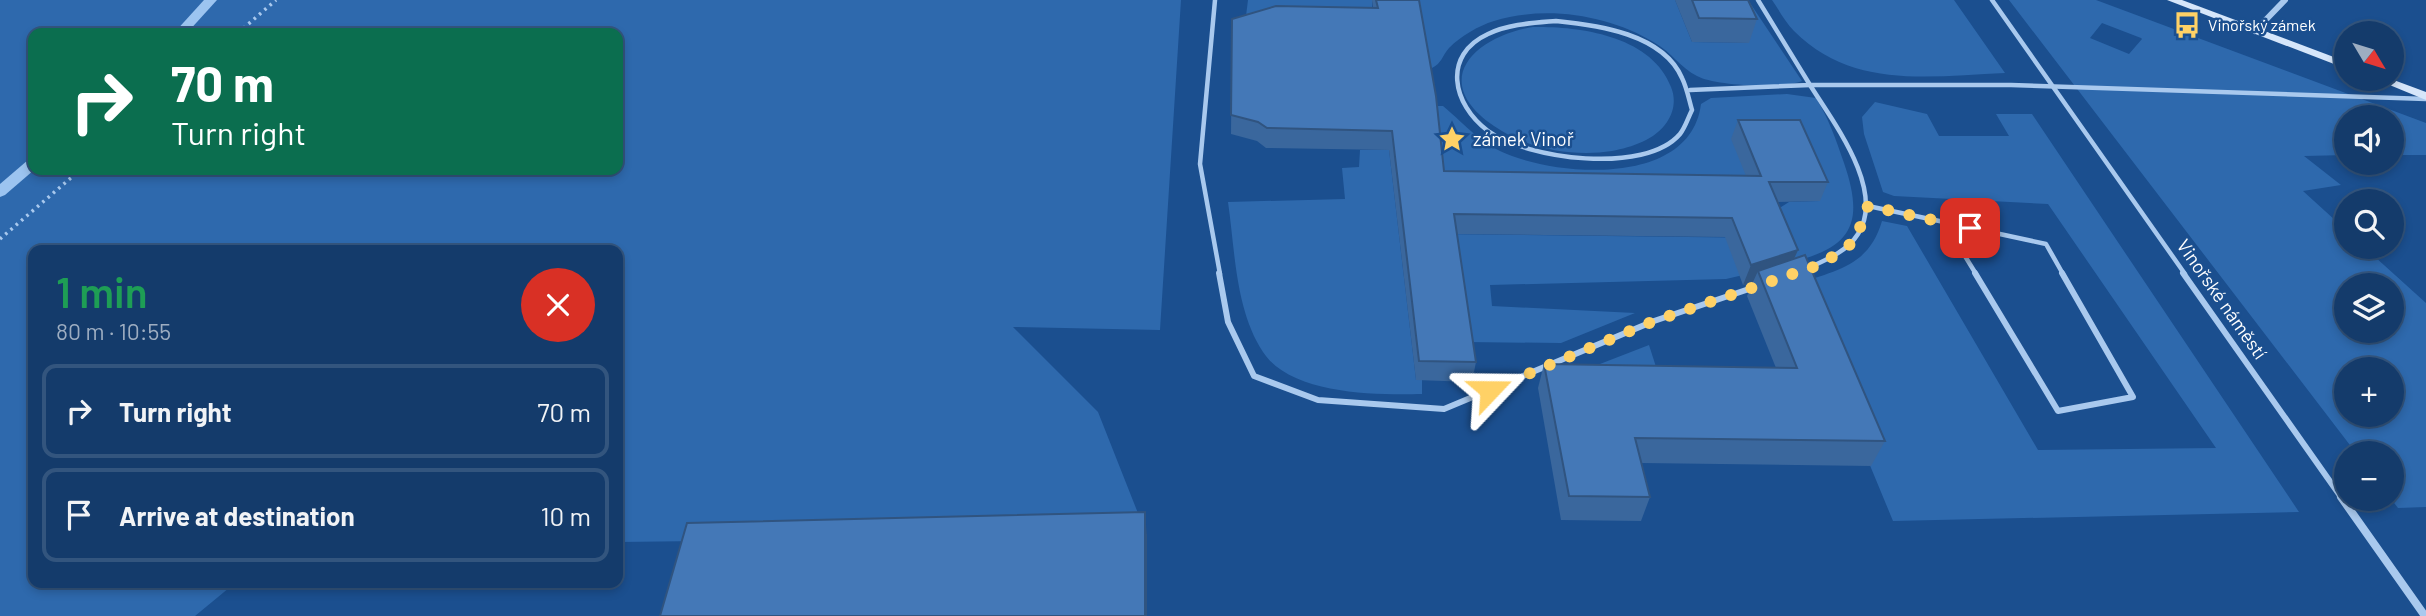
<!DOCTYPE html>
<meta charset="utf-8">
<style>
:root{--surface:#143b6b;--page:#214673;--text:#f1f3f6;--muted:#9dadc1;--line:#33557e}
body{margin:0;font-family:Barlow,sans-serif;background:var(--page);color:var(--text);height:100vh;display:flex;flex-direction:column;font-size:26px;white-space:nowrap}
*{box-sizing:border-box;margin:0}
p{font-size:23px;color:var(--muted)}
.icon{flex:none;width:38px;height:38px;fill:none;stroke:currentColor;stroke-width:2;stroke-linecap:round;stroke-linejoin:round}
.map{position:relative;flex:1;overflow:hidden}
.details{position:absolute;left:28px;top:245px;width:595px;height:343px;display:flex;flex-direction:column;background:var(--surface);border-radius:14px;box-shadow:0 4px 10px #0003,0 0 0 2px var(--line)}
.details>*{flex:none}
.hud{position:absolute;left:28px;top:28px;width:595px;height:147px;border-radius:14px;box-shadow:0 4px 10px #0003,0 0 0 2px var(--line);background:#0b6e4f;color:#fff;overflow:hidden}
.needle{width:46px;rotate:128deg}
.controls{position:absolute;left:2334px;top:21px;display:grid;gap:14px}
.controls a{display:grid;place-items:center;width:70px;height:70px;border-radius:50%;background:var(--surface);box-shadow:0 4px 10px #0003,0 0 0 2px var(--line);font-size:35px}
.pin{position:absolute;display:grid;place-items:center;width:60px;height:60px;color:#fff;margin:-30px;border-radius:14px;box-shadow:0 4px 10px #0006}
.me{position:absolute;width:77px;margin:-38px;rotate:67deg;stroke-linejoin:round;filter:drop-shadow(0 0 5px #0008)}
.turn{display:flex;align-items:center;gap:24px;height:147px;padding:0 28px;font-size:32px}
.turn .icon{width:91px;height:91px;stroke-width:2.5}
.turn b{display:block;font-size:49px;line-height:60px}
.round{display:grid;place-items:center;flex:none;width:74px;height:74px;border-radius:37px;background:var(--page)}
.summary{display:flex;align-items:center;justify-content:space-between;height:119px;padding:0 28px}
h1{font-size:42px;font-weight:600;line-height:52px;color:#1e9e55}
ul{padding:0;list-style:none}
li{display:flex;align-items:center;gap:21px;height:94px;margin:0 14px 10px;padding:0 14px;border:4px solid var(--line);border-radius:14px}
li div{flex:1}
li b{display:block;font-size:26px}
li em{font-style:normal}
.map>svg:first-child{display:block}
.green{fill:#2e69ad;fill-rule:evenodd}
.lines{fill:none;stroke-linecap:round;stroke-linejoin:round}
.stream{fill:#9cc4f0;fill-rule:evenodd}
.path{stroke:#a9c9ee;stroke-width:3.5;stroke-dasharray:2.5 4.5;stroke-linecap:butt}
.service-far1{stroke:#a9c9ee;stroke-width:4.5}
.service{stroke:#a9c9ee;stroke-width:6}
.minor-far1{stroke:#a9c9ee;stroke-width:6}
.minor{stroke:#a9c9ee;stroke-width:8}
.secondary{fill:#d6e6fa;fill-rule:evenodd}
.wall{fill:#3a679d}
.shaded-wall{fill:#305480}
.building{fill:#4478b7;stroke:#305480;stroke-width:2}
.route{stroke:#ffd166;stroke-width:12;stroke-dasharray:0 21.6}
.labels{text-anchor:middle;stroke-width:5;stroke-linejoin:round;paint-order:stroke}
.far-poi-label{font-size:16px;fill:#fff;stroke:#1b4f8f;text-anchor:start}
.poi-label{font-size:19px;fill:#fff;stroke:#1b4f8f;text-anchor:start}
.street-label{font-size:19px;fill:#fff;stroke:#1b4f8f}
</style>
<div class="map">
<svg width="2426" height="616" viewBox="0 0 2426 616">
<rect width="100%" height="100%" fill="#1b4f8f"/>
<g class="green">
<path d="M0 0H1181L1160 330 1013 327 1098 412 1147 536 618 542V250H33V583H235L195 616H0ZM33 33H618V170H33Z"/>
<path d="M1248 0H1372V27L1245 24Z"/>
<path d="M1401 0H1675L1692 42 1748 43V0L1802 81C1783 89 1715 86 1697 76 1681 68 1671 52 1655 43 1609 15 1546 5 1494 21 1478 26 1461 36 1449 48 1442 56 1442 63 1432 68L1425 66Z"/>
<path d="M1772 0H1954L2005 73C1930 76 1853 90 1794 31 1785 22 1779 10 1772 0Z"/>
<path d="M2009 0H2096L2426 123V155H2392V117H2347V155L2304 156 2341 185 2303 191 2347 231V247H2364L2426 303V507L2398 508 2391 499 2392 453H2356ZM2102 23 2141 38 2142 39 2129 54 2090 38ZM2347 285H2392V331H2347ZM2347 369H2392V415H2347Z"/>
<path d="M1533 27C1580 26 1652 36 1671 87 1676 99 1674 112 1667 122 1655 140 1632 147 1612 151 1573 157 1527 149 1494 126 1428 81 1474 37 1533 27Z"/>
<path d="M1787 94 1816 98C1829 119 1836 140 1844 163 1865 224 1852 248 1788 263L1778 209 1789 202 1819 201 1753 196 1429 191 1432 106H1443C1467 126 1481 145 1512 156 1568 177 1691 184 1701 104L1711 98Z"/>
<path d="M1875 102 1927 114 1939 136H2009L1996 114H2032L2299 512 1893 521 1795 284C1836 271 1869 266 1882 221L1907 226 2038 450 2216 448 2048 204 1894 196 1883 192 1864 134 1862 117Z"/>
<path d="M1360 150H1389L1416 380H1422V394C1376 395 1291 395 1263 352 1235 309 1235 250 1228 202L1345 199 1342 168 1359 167Z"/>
<path d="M1436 234 1771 238 1752 273 1726 279 1490 285 1492 306 1635 313 1561 343 1467 342Z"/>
<path d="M1649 345 1657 370 1538 388Z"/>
</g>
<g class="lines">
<g class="stream">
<path d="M204 0H217L187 33H174Z"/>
<path d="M33 159 34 170 5 195 0 197V184L28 160Z"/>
</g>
<g class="path">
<path d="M238 33 276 0"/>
<path d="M0 239 80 170"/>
</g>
<g class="service-far1">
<path d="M1215 0 1200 164 1220 274"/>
<path d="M1992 0 2185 274"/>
<path d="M1556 21C1598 25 1663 34 1682 78 1687 88 1689 100 1692 110 1688 118 1685 128 1680 134 1645 175 1527 159 1488 131 1452 104 1442 55 1488 34 1509 24 1533 23 1556 21Z"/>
<path d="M1690 90 1810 85 1758 0"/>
<path d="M1868 206 1944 222"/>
<path d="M1944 222 2046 244 2063 274"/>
<path d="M1944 222 1976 274"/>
<path d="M1804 270C1823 261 1846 253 1858 234 1886 190 1833 122 1810 85H2011L2426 99"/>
</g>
<g class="service">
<path d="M1219 273 1228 322 1254 376 1318 400 1444 409 1654 321 1755 287"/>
<path d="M1975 273 2058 411 2133 397 2062 273"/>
<path d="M2183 273 2341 497"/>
</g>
<path class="minor-far1" d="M2255 31 2285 0"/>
<path class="minor" d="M2341 497 2425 616"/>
<g class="secondary">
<path d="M2167 0H2182L2347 62V69Z"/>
<path d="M2375 79H2391L2426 92V100Z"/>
</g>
</g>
<g class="wall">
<path d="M1372 0H1419L1444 171 1746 176 1731 139 1738 120 1828 182 1820 201 1778 202 1798 250 1794 259 1885 441 1871 466 1641 463 1650 497 1641 521 1561 520 1538 388 1544 364 1776 368 1747 296 1753 282 1743 285 1725 237 1457 234 1476 362 1472 382 1416 380 1389 150 1266 148 1257 141 1231 134 1232 19 1373 8Z"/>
<path d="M1675 0H1748L1757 19 1749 43 1692 42Z"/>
</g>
<g class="shaded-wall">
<path d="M1798 250 1789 270 1758 271 1753 282 1743 285 1751 265Z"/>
<path d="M1145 512 1147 536V616H1145Z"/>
</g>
<g class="building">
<path d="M1376 0H1419L1436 96 1444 171 1761 176 1738 120H1800L1828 182H1769L1798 250 1751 265 1732 218 1454 214 1476 362 1419 361 1392 131 1267 128 1258 122 1231 115 1232 19 1276 6 1378 8Z"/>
<path d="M1692 0H1748L1757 19 1699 18Z"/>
<path d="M1805 255 1885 441 1635 438 1650 497 1569 496 1544 364 1797 368 1758 271Z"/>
<path d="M1145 512V616H660L687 523Z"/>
</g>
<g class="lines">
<path class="route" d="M1490 390 1654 321 1822 264 1855 241 1868 206 1970 228"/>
</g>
<defs>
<symbol id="bus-bare" viewBox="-9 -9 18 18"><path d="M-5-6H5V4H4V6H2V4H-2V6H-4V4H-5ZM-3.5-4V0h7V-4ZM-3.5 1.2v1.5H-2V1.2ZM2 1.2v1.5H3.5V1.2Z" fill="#ffd166" stroke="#1b4f8f" stroke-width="2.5" paint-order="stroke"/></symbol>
<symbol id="sight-bare" viewBox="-9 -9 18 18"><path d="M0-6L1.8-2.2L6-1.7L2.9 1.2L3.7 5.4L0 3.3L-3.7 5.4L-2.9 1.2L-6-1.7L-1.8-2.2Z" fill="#ffd166" stroke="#1b4f8f" stroke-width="2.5" paint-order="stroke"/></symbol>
</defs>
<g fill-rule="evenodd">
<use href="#bus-bare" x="2168" y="6" width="38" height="38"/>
<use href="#sight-bare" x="1433" y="120" width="38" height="38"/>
</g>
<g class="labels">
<g class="far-poi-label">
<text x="2208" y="31">Vinořský zámek</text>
</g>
<g class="poi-label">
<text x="1473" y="146">zámek Vinoř</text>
</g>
<g class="street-label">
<text transform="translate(2222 299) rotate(55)" y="7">Vinořské náměstí</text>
</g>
</g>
</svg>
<div class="controls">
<a><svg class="needle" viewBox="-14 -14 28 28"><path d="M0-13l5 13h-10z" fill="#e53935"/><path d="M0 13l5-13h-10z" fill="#9dadc1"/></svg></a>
<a><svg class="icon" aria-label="sound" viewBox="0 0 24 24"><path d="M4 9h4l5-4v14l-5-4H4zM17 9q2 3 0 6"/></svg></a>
<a><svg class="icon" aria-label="search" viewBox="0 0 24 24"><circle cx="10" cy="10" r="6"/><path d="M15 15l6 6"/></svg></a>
<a><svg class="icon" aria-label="layers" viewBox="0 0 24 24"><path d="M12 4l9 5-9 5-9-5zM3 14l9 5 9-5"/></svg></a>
<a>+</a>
<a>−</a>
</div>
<div class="pin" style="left:1970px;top:228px;background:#d93025"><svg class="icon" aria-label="arrive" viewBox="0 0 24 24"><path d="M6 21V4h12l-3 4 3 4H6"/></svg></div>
<svg class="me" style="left:1490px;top:390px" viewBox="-20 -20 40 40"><path d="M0-17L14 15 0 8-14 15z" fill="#ffd166" stroke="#fff" stroke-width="4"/></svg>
<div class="hud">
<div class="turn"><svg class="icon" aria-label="right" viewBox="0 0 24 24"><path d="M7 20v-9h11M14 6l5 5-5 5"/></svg><div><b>70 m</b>Turn right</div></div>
</div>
<section class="details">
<div class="summary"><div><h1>1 min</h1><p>80 m · 10:55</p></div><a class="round" style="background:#d93025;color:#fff"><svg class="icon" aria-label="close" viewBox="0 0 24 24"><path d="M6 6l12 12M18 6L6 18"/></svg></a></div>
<ul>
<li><svg class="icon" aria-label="right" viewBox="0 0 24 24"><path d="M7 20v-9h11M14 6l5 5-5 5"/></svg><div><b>Turn right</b></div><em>70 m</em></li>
<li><svg class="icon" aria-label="arrive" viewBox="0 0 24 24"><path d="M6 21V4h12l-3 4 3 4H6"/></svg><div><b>Arrive at destination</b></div><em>10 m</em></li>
</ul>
</section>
</div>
